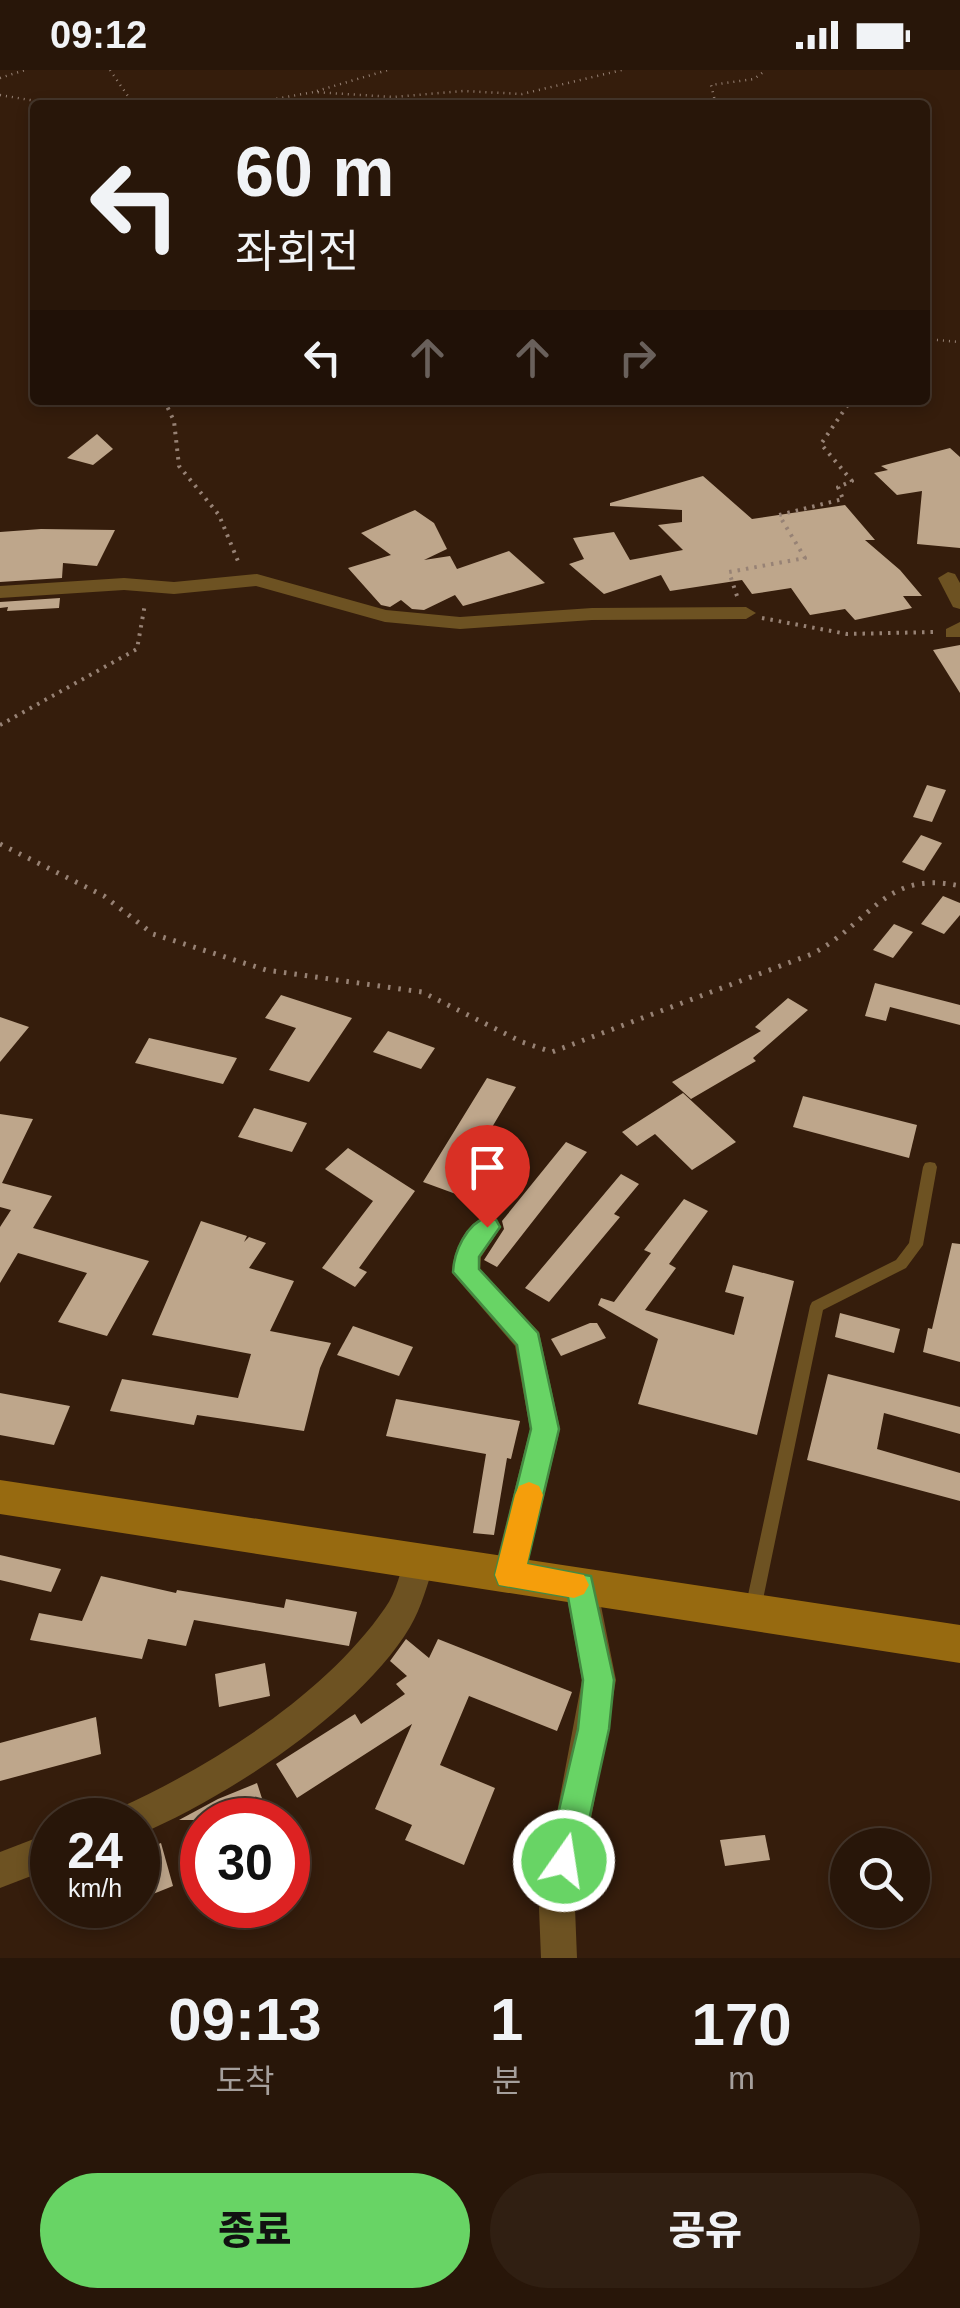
<!DOCTYPE html>
<html lang="ko">
<meta charset="utf-8">
<style>
:root{--surface:#281609;--page:#301f12;--text:#f1f3f6;--muted:#a59f9c;--line:#44352a;--accent:#68d465}
body{margin:0;font-family:Arial,"Noto Sans KR",sans-serif;background:var(--page);color:var(--text);height:100vh;display:flex;flex-direction:column;font-size:38px;white-space:nowrap}
*{box-sizing:border-box;margin:0}
p{font-size:32px;color:var(--muted)}
.icon{flex:none;width:55px;height:55px;fill:none;stroke:currentColor;stroke-width:2;stroke-linecap:round;stroke-linejoin:round}
.map{position:relative;height:1888px;overflow:hidden}
.drawer{display:flex;flex-direction:column;background:var(--surface);flex:1}
.drawer>*{flex:none}
.hud{position:absolute;left:30px;top:30px;width:900px;height:305px;border-radius:10px;box-shadow:0 5px 15px #0003,0 0 0 2px var(--line);background:#281609;color:var(--text);overflow:hidden}
.tools{position:absolute;left:830px;top:1758px;display:grid;gap:20px}
.tools a{display:grid;place-items:center;width:100px;height:100px;border-radius:50%;background:var(--surface);box-shadow:0 5px 15px #0003,0 0 0 2px var(--line);font-size:50px}
.speed{position:absolute;left:30px;top:1728px;display:flex;gap:20px;font-size:50px;font-weight:700;text-align:center}
.speed>*{display:grid;place-content:center;width:130px;height:130px;border-radius:50%;background:var(--surface);box-shadow:0 5px 15px #0003,0 0 0 2px var(--line);line-height:1}
.speed small{font-size:25px;font-weight:400}
.speed .limit{border:15px solid #d22;background:#fff;color:#111}
.pin{position:absolute;display:grid;place-items:center;width:85px;height:85px;color:#fff;margin:-102px -42px;border-radius:50% 50% 50% 0;rotate:-45deg;box-shadow:0 0 10px #0007}
.pin .icon{rotate:45deg}
.me{position:absolute;width:110px;margin:-55px;rotate:13deg;stroke-linejoin:round;filter:drop-shadow(0 0 8px #0008)}
.turn{display:flex;align-items:center;gap:35px;height:210px;padding:0 40px;font-size:45px}
.turn .icon{width:130px;height:130px;stroke-width:2.5}
.turn b{display:block;font-size:70px;line-height:85px}
.lanes{display:flex;align-items:center;height:95px;padding:0 40px;background:#0003;justify-content:center;gap:50px;direction:ltr}
.lanes .off{opacity:.35}
.eta{display:flex;justify-content:space-evenly;align-items:center;height:170px;text-align:center}
.eta b{font-size:60px;font-weight:800;line-height:70px}
.cta{display:flex;gap:20px;margin-top:auto;padding:20px 40px}
.cta a{flex:1;height:115px;border-radius:60px;background:var(--accent);color:#111;font-size:40px;font-weight:800;line-height:115px;text-align:center}
.cta a+a{background:var(--page);color:var(--text)}
.status{display:flex;justify-content:space-between;align-items:center;height:70px;padding:0 50px;background:var(--surface);direction:ltr}
.status svg{height:28px;fill:currentColor}
.map>svg:first-child{display:block}
.building{fill:#bea68b}
.lines{fill:none;stroke-linecap:round;stroke-linejoin:round}
.path-far2{stroke:#978275;stroke-width:2.5;stroke-dasharray:1 5;stroke-linecap:butt}
.path-far1{stroke:#978275;stroke-width:4;stroke-dasharray:2.5 6;stroke-linecap:butt}
.path{stroke:#978275;stroke-width:5;stroke-dasharray:2.5 8;stroke-linecap:butt}
.lane{fill:#6d5222;fill-rule:evenodd}
.street{fill:#6d5222;fill-rule:evenodd}
.secondary{fill:#976a10;fill-rule:evenodd}
.route{fill:#68d465;stroke:#448a42;stroke-width:2.5}
.slow{fill:#f59e0b}
</style>
<div class="status"><b>09:12</b><svg viewBox="0 0 49 12"><path d="M0 12V9h3v3zM5 12V6h3v6zM10 12V3h3v9zM15 12V0h3v12zM26 1h20v11H26zM47 4h2v5h-2z"/></svg></div>
<div class="map">
<svg width="960" height="1888" viewBox="0 0 960 1888">
<rect width="100%" height="100%" fill="#351d0c"/>
<g class="building">
<path d="M97 364 113 379 93 395 67 388Z"/>
<path d="M950 378 960 387V478L917 474 922 421 897 425 874 403 888 400 881 396Z"/>
<path d="M703 406 752 449 845 435 875 470H865L900 500 922 526H903L912 538 855 550 845 539 810 545 791 518 752 524 742 510 670 521 661 505 604 524 569 494 584 489 573 468 614 462 630 490 683 480 658 455 682 452V440L610 436V433Z"/>
<path d="M415 440 434 453 447 479 424 490 450 486 457 499 509 481 545 513 463 536 455 525 424 540 412 539 401 530 390 537 381 535 348 498 391 485 361 463Z"/>
<path d="M41 459 115 460 97 496 63 493 62 508 0 512V462Z"/>
<path d="M60 528 59 538 7 541 8 537 0 538V532Z"/>
<path d="M960 575V623L933 580Z"/>
<path d="M927 715 946 720 932 752 913 747Z"/>
<path d="M921 765 942 773 924 801 902 792Z"/>
<path d="M943 826 960 833V845L944 864 921 854Z"/>
<path d="M894 854 913 862 893 888 873 880Z"/>
<path d="M875 913 960 935V955L890 937 886 951 865 946Z"/>
<path d="M281 925 352 948 309 1012 269 1000 296 958 265 948Z"/>
<path d="M788 928 808 940 753 988 756 991 691 1029 672 1012 761 961 755 957Z"/>
<path d="M0 947 29 957 0 992Z"/>
<path d="M388 961 435 978 421 999 373 982Z"/>
<path d="M149 968 237 988 223 1014 135 993Z"/>
<path d="M487 1008 516 1017 466 1101 488 1109 475 1131 423 1112Z"/>
<path d="M683 1023 736 1072 692 1100 655 1064 637 1076 622 1062Z"/>
<path d="M803 1026 917 1055 909 1088 793 1057Z"/>
<path d="M254 1038 307 1053 292 1082 238 1067Z"/>
<path d="M0 1044 33 1049 2 1113 52 1126 33 1158 149 1191 107 1266 58 1252 87 1203 18 1183 0 1213V1157L11 1140 0 1137Z"/>
<path d="M566 1072 587 1082 497 1197 484 1190 504 1159 502 1151Z"/>
<path d="M348 1078 415 1121 359 1198 367 1202 355 1217 322 1198 373 1131 325 1099Z"/>
<path d="M621 1104 639 1114 614 1144 620 1147 549 1232 525 1218Z"/>
<path d="M684 1129 708 1141 669 1194 676 1198 645 1240 734 1265 744 1227 725 1222 733 1195 794 1211 757 1365 638 1334 658 1269 598 1235 601 1228 614 1232 651 1183 644 1180Z"/>
<path d="M201 1151 247 1166 244 1172 249 1167 266 1173 249 1198 294 1211 270 1261 331 1273 320 1298 304 1361 197 1345 194 1355 110 1341 122 1309 238 1328 251 1284 152 1265Z"/>
<path d="M952 1173 960 1174V1292L923 1282 928 1258 932 1259Z"/>
<path d="M840 1243 900 1259 894 1283 835 1267Z"/>
<path d="M590 1253H597L606 1268 561 1286 551 1269Z"/>
<path d="M353 1256 413 1277 399 1306 337 1285Z"/>
<path d="M828 1304 960 1337V1364L884 1343 877 1379 960 1403V1431L807 1390Z"/>
<path d="M0 1323 70 1336 54 1375 0 1365Z"/>
<path d="M396 1329 520 1351 511 1389 507 1388 494 1465 473 1463 486 1384 386 1366Z"/>
<path d="M0 1485 61 1499 51 1522 0 1510Z"/>
<path d="M101 1506 176 1523 177 1520 284 1538 286 1529 357 1542 349 1576 194 1550 186 1576 148 1569 142 1589 30 1570 39 1543 82 1551Z"/>
<path d="M406 1569 429 1588 438 1569 572 1622 557 1661 469 1626 440 1695 495 1718 464 1795 405 1770 412 1755 375 1739 412 1654 297 1728 276 1694 355 1644 361 1654 405 1624 396 1614 407 1606 390 1591Z"/>
<path d="M265 1593 270 1626 219 1637 215 1604Z"/>
<path d="M96 1647 101 1684 0 1711V1673Z"/>
<path d="M257 1713 269 1750H179L218 1729Z"/>
<path d="M765 1765 770 1790 725 1796 720 1770Z"/>
<path d="M161 1773 173 1816 138 1830V1782Z"/>
</g>
<g class="lines">
<g class="path-far2">
<path d="M110 0 134 35"/>
<path d="M0 8 25 0"/>
<path d="M317 21 388 0"/>
<path d="M0 25 60 35"/>
<path d="M241 35 314 22 393 27 463 21 522 24 622 0"/>
<path d="M723 35 715 31 711 15 754 9 766 0"/>
<path d="M925 269 960 272"/>
</g>
<g class="path-far1">
<path d="M164 330 174 351 179 396 219 445 240 496"/>
<path d="M737 526 729 502 805 488 779 445 843 429 838 417 852 411 821 374 851 330"/>
<path d="M762 548 847 564 934 562"/>
<path d="M0 655 137 579 145 534"/>
</g>
<path class="path" d="M0 774 104 826 153 864 266 900 422 922 522 972 552 982 812 884C871 853 885 799 960 816"/>
<path class="lane" d="M930 1092 935 1093 937 1097 923 1175 906 1198 823 1240 761 1539 759 1544 753 1547 747 1544 745 1539 810 1236 812 1232 896 1190 909 1173 923 1097 925 1093Z"/>
<g class="street">
<path d="M948 502 955 504 960 513V539L953 537 938 508Z"/>
<path d="M257 504 386 540 460 547 592 538 746 537 756 543 746 549 592 550 460 559 385 552 256 516 174 524 124 520 0 528V516L124 508 174 512Z"/>
<path d="M960 552V567H946V559Z"/>
<path d="M487 1146 497 1149 501 1157 481 1187 480 1199 539 1262 560 1359 525 1505 520 1516 509 1520 498 1516 493 1505 530 1359 515 1276 452 1203C453 1181 465 1153 487 1146Z"/>
<path d="M419 1477 430 1481 435 1492C427 1514 422 1537 410 1557 360 1641 226 1728 138 1765V1750H113L119 1738C212 1696 326 1624 385 1538 397 1522 400 1500 408 1481Z"/>
<path d="M581 1501 592 1505 597 1516 616 1610 575 1838 577 1888H541L539 1838 582 1610 565 1516 570 1505Z"/>
<path d="M52 1762V1798L0 1818V1782Z"/>
</g>
<path class="secondary" d="M0 1410 960 1555V1593L0 1444Z"/>
</g>
<path class="route" d="M487 1147 496 1150 500 1157 479 1187V1199L538 1263 559 1359 527 1494 591 1506 614 1610 609 1659 580 1791 575 1802 564 1807 552 1802 547 1791 578 1659 583 1610 568 1527 499 1515 495 1505 531 1359 517 1275 453 1202C454 1182 466 1154 487 1147Z"/>
<path class="slow" d="M529 1412 539 1416 543 1425 527 1494 584 1505 589 1515 584 1524 574 1528 499 1515 495 1505 515 1425 519 1416Z"/>
</svg>
<div class="tools">
<a><svg class="icon" aria-label="search" viewBox="0 0 24 24"><circle cx="10" cy="10" r="6"/><path d="M15 15l6 6"/></svg></a>
</div>
<div class="speed"><div>24<small>km/h</small></div><div class="limit">30</div></div>
<div class="pin" style="left:487px;top:1157px;background:#d93025"><svg class="icon" aria-label="arrive" viewBox="0 0 24 24"><path d="M6 21V4h12l-3 4 3 4H6"/></svg></div>
<svg class="me" style="left:564px;top:1791px" viewBox="-20 -20 40 40"><circle r="17" fill="#68d465" stroke="#fff" stroke-width="3"/><path d="M0-11L8 9 0 5-8 9z" fill="#fff"/></svg>
<div class="hud">
<div class="turn"><svg class="icon" aria-label="left" viewBox="0 0 24 24"><path d="M17 20v-9H6M10 6l-5 5 5 5"/></svg><div><b>60 m</b>좌회전</div></div>
<div class="lanes"><svg class="icon" aria-label="left" viewBox="0 0 24 24"><path d="M17 20v-9H6M10 6l-5 5 5 5"/></svg><svg class="icon off" aria-label="ahead" viewBox="0 0 24 24"><path d="M12 20V5M6 11l6-6 6 6"/></svg><svg class="icon off" aria-label="ahead" viewBox="0 0 24 24"><path d="M12 20V5M6 11l6-6 6 6"/></svg><svg class="icon off" aria-label="right" viewBox="0 0 24 24"><path d="M7 20v-9h11M14 6l5 5-5 5"/></svg></div>
</div>
</div>
<section class="drawer">
<div class="eta">
<div><b>09:13</b><p>도착</p></div>
<div><b>1</b><p>분</p></div>
<div><b>170</b><p>m</p></div>
</div>
<div class="cta"><a>종료</a><a>공유</a></div>
</section>
